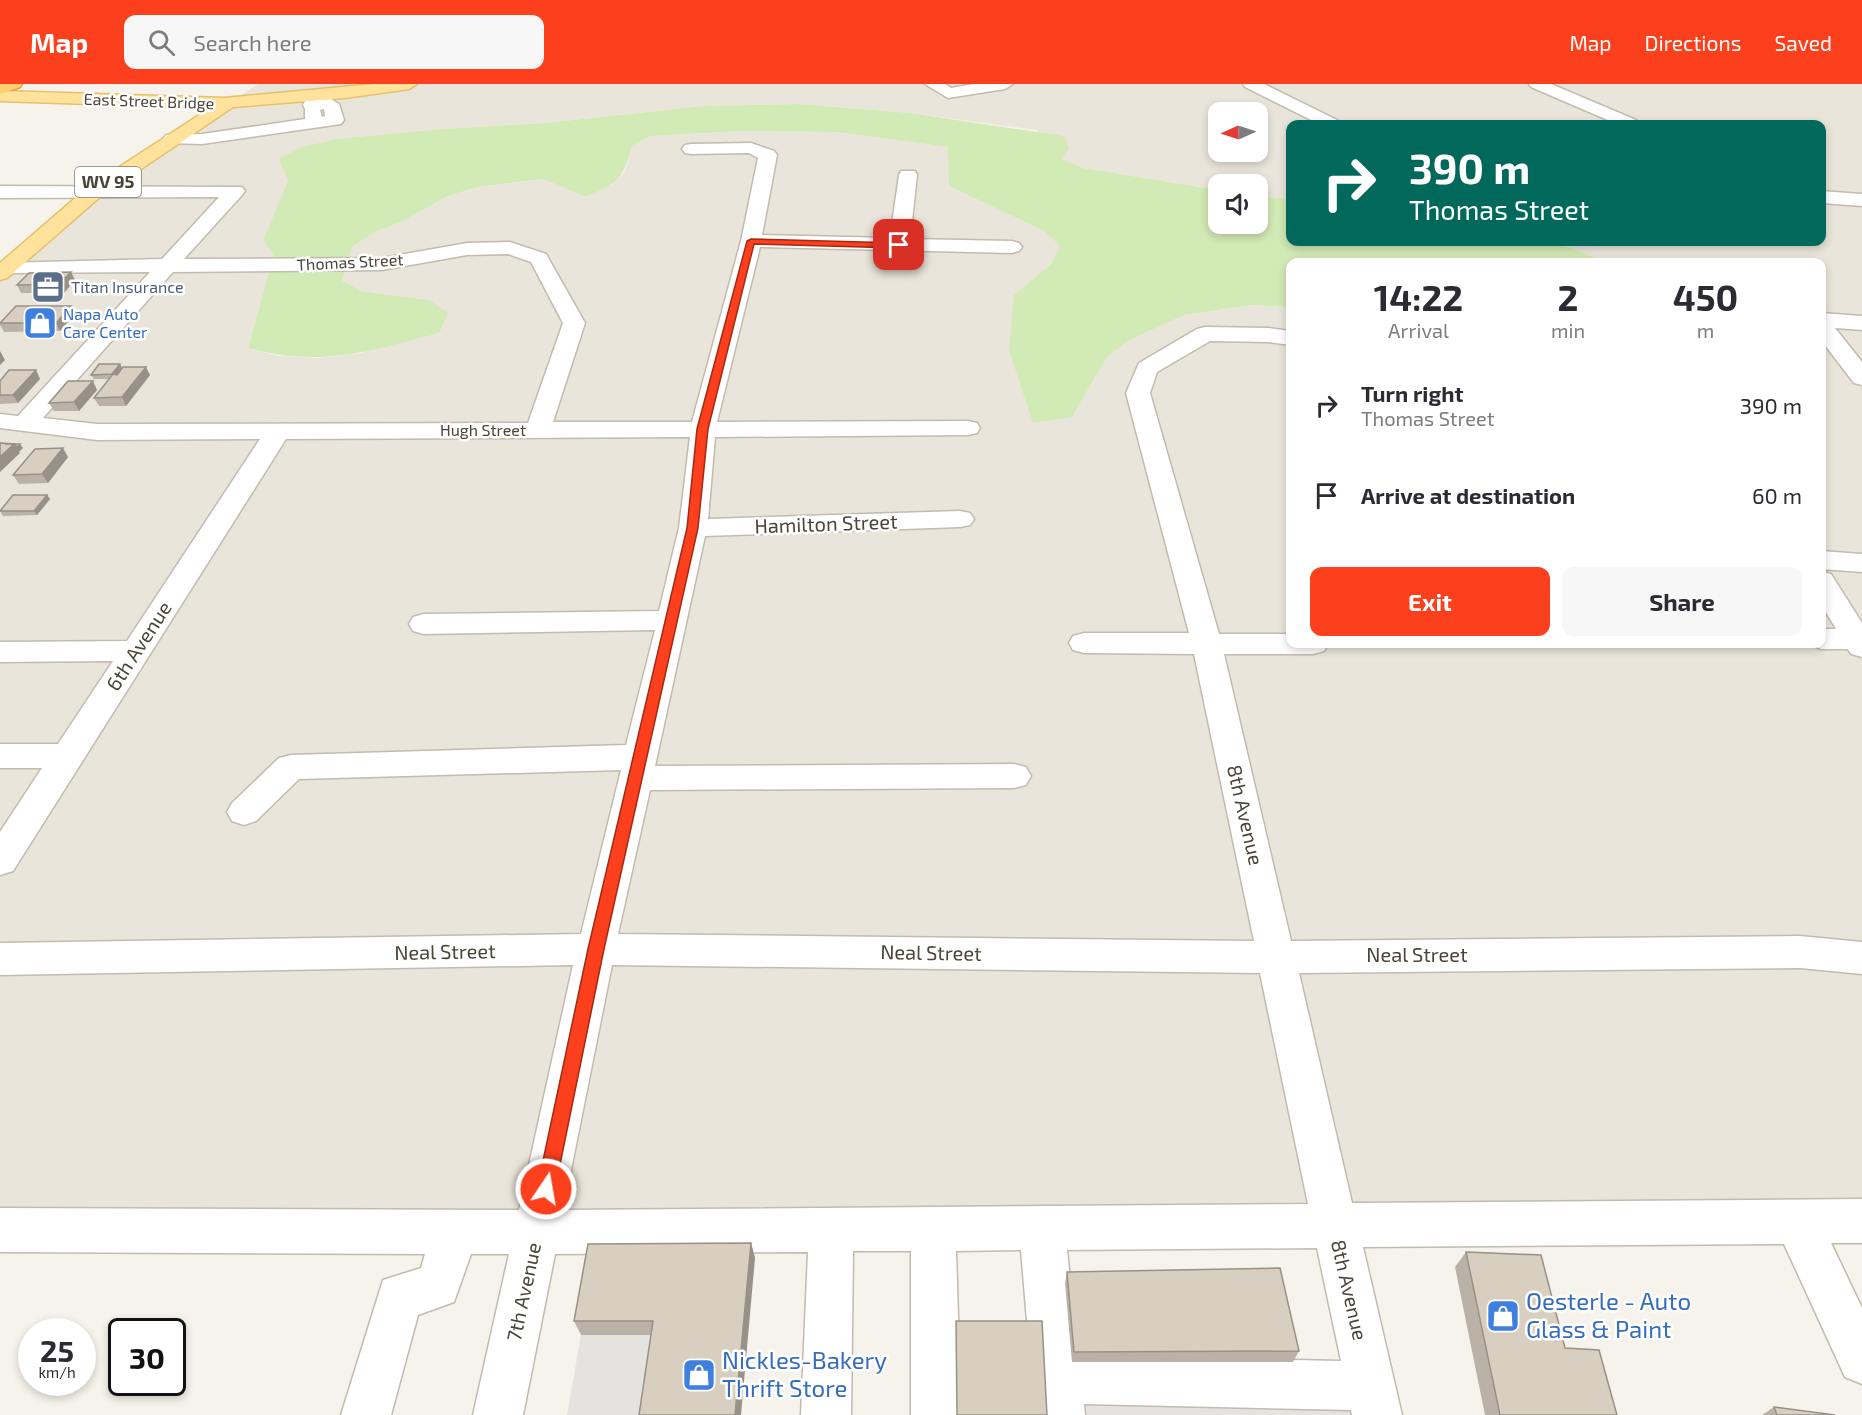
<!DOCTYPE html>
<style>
:root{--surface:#fff;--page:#f7f7f7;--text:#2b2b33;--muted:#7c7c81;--accent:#fc3f1d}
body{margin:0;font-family:"Exo 2",sans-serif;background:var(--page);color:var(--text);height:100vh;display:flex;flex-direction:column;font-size:22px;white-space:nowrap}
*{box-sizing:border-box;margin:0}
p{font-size:20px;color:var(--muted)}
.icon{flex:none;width:33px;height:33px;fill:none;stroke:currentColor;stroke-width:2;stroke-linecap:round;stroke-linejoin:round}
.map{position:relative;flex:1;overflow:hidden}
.side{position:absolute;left:1286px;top:174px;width:540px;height:390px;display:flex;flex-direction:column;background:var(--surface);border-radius:12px;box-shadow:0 3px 9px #0003}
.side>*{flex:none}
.top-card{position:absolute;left:1286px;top:36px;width:540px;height:126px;border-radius:12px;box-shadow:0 3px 9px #0003;background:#00695c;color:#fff;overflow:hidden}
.needle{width:39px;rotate:267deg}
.buttons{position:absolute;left:1208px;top:18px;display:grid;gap:12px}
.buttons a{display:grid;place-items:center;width:60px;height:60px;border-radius:12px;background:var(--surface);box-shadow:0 3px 9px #0003;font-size:30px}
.speed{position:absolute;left:18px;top:1234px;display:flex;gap:12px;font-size:30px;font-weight:700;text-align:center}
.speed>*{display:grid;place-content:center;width:78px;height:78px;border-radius:50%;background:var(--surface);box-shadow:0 3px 9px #0003;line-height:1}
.speed small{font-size:15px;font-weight:400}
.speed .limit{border:3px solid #111;border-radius:9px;background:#fff;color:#111}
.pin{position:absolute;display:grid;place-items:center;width:51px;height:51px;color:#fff;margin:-26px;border-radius:12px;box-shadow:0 3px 9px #0006}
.me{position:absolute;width:66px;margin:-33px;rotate:12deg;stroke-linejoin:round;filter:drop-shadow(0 0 4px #0008)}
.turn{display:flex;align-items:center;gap:21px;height:126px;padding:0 24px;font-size:27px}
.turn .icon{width:78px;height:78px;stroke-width:2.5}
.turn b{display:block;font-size:42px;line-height:51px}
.eta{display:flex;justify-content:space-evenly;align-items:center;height:102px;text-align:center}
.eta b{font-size:36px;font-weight:700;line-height:42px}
.primary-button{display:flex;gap:12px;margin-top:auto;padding:12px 24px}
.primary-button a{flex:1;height:69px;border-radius:12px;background:var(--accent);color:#fff;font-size:24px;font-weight:700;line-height:69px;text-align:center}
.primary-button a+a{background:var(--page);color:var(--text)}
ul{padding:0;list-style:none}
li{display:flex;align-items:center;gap:18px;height:90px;padding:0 24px}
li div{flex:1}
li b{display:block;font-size:22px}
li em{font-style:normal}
header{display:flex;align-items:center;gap:36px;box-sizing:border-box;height:84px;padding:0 30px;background:var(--accent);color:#fff}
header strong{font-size:28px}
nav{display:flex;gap:33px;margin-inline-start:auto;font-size:21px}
.search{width:420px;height:54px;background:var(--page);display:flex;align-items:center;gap:15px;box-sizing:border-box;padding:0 21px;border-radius:12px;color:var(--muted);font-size:22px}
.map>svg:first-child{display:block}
.residential{fill:#eae5da;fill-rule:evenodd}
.green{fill:#d2eab5}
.parking{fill:#e5e3e0}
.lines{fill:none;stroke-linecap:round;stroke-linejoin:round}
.minor-casing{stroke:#c2bbae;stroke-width:3}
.major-casing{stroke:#e6c16a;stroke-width:3}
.highway-casing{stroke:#e0a43c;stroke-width:3}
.minor{fill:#fff;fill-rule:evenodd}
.major{fill:#ffe39c;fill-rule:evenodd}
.highway{fill:#ffcf6e;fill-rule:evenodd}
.wall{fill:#bab2a6}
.shaded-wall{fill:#979187}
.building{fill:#d8cfc1;stroke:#979187;stroke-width:1.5}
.route{fill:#fc3f1d;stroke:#a42913;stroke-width:1.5}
.labels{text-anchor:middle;stroke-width:5;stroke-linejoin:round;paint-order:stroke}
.far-street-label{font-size:16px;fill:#4b4439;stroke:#fff}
.far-service-label{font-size:16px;fill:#4e5e75;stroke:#fff;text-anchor:start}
.far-shop-label{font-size:16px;fill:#366cbe;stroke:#fff;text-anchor:start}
.shield{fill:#fff;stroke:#817c74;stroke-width:1.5}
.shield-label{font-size:18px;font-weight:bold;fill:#4b4439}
.street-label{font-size:20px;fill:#4b4439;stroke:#fff}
.near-shop-label{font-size:24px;fill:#366cbe;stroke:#fff;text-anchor:start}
</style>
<header>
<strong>Map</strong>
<div class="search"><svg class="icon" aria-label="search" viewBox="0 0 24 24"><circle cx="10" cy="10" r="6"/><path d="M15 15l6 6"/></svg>Search here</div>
<nav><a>Map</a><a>Directions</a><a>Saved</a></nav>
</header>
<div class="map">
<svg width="1862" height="1331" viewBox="0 0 1862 1331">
<rect width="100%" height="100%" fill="#f6f3ec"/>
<path class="residential" d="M258 0H1862V1135L0 1146V190L94 108ZM798 20 910 29 1037 46 1062 75 1083 84 1218 106V100H1257V112L1290 115V40H1821V158H1543L1575 165 1606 178H1821V560H1290V223L1252 221 1184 231 1128 257 1107 273 1072 333 1014 211 1052 179 1060 162 1044 147 949 102V63L836 48 741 47 651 52 632 62 625 88 613 100 586 113 545 95 478 103 448 112 403 137 373 149 352 163 341 195 361 207 429 216 362 269 317 274 278 272 248 264 274 170 263 157 305 62 336 55 441 45 545 39 703 22ZM1218 28H1257V68H1218Z"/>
<path class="green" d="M798 20 910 29 1064 52 1069 64 1062 75 1083 84 1218 106V140H1257V112L1290 115V158H1543L1575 165 1606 178H1290V223L1252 221 1184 231 1128 257 1107 273 1072 333 1033 339 1009 266 1014 211 1052 179 1060 162 1044 147 949 102 948 63 836 48 741 47 651 52 632 62C622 97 619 98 586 113L544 95 478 103 448 112 403 137 373 149 352 163 342 196 361 207 429 216 448 229 439 249C370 267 319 284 248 264L274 170 263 157 288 97 279 74 305 62 336 55 441 45 545 39 703 22Z"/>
<g class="parking">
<path d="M581 1251H659L647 1331H567Z"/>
<path d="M1348 1306 1352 1331H1086L1085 1313Z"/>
</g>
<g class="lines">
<defs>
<g id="minor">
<path d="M925 0H945L951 4 974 0H1013L1005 5 948 14Z"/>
<path d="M1243 0H1264L1337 36 1340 40H1319L1245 3Z"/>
<path d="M1529 0H1551L1636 36 1639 40H1617L1531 3Z"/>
<path d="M331 15 339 20 344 36 341 40 202 60 166 59 163 55 166 51 202 50 305 35V25L303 21 305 17ZM324 25 325 32 322 33 320 26Z"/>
<path d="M751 59 774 67 777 71 762 151 890 154 899 91 901 87H915L917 91 910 155 1012 157 1019 159 1022 163 1019 167 1012 169 760 163 717 338 968 337 977 339 980 344 977 349 968 351 715 353 708 435 960 427 970 429 974 435 970 441 960 443 705 452 655 682 1014 680 1026 683 1031 692 1026 701 1014 704 650 706 618 850 1254 857 1194 570 1084 569 1073 566 1069 559 1073 552 1084 549H1189L1126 309 1139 279 1197 245 1205 243 1269 244 1290 247V261L1269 258 1210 257 1157 288 1150 309 1219 550H1290V560H1328L1324 567 1313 570H1224L1291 857 1800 852 1862 858V890L1800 884 1299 889 1352 1119 1862 1115V1159H1831L1862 1224V1300L1845 1293 1784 1160 1363 1163 1402 1331H1352L1351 1326 1084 1320 1085 1331H1035L1021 1166 956 1167 961 1331H911V1167H853L851 1331H801L808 1168 555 1170 523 1331H473L509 1170H471L454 1218 418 1231 391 1331H341L383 1196 421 1184 425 1170 0 1168V1124L519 1126 573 881 0 891V859L581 850 621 686 299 695 256 737 244 741 232 737 227 728 232 719 279 674 291 671 626 661 655 546 424 550 413 547 409 540 413 533 424 530 659 527 679 444 690 353 286 355 13 787 0 791V748L42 684H0V660H58L113 577 0 578V558L127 557 260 355 97 356 0 344V330L18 332 150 188 8 189 1 187V179L162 175 219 113 0 114V102L242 103 245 107 242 111 184 175 382 174 467 159 510 158 546 170 585 239 553 338H692L741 157 758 74 749 69 691 70 685 69 682 65 685 61 691 60ZM508 170 531 178 563 239 528 339 97 340 43 334 173 188 382 186 467 171ZM612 881 1260 889 1308 1120 563 1126ZM1317 1164 1341 1277 1078 1271 1067 1166Z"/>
<path d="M1821 107 1862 110V122L1821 119Z"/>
<path d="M1821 229 1862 232V246L1835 244 1862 278V301L1854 299 1821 256Z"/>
<path d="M1821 467 1862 470V488L1821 485Z"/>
<path d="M1821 487 1831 490 1862 539V573L1851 570 1848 565H1821L1809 560H1821V545H1836L1821 520Z"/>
</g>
<path id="major" d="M374 0H417L409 5 345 14 233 23 101 112 7 194 0 196V179L87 104 210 24 0 17V7L224 14Z"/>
<path id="highway" d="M0 0H22L20 3 0 10Z"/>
</defs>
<use href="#minor" class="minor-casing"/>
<use href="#major" class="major-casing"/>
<use href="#highway" class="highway-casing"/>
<use href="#minor" class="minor"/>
<use href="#major" class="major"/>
<use href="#highway" class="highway"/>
</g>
<g class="wall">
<path d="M75 196 64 209H21L17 201Z"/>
<path d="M71 222 75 230 60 247 4 248 0 241V238Z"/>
<path d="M120 280 122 284 150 291 126 322H99L94 314 109 295H94L91 291Z"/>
<path d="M40 295 18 319 0 320V297Z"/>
<path d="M97 306 79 327H54L49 319Z"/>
<path d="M68 373 48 399 19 400 13 391Z"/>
<path d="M47 411 50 415 37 431 3 432 0 427Z"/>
<path d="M751 1159 755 1174 651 1251H581L574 1237Z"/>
<path d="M1466 1168 1565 1264 1617 1331H1485L1455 1183Z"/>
<path d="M1067 1188 1299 1267 1293 1278H1072L1065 1199Z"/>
<path d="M1774 1323 1835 1331H1762Z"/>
</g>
<g class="shaded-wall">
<path d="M71 188 75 196 64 209 59 200Z"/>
<path d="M71 222 75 230 60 247 56 239Z"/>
<path d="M0 267 5 276 0 281Z"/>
<path d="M120 280 122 284 114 295 112 290Z"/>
<path d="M146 283 150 291 126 322 122 313Z"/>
<path d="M36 286 40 295 18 319 13 311Z"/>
<path d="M93 297 97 306 79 327 74 318Z"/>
<path d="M14 360H20L23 364 19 368 20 369 0 388V373Z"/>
<path d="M63 364 68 373 48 399 42 390Z"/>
<path d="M47 411 50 415 37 431 34 427Z"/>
<path d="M751 1159 755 1174 741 1331H735Z"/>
</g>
<g class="building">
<path d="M71 188 59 200 17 201 29 189Z"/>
<path d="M16 222H71L56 239H0Z"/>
<path d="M99 280H120L112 290 91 291Z"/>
<path d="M123 283H146L122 313 94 314 113 290 117 291Z"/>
<path d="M9 286H36L13 311H0V297Z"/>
<path d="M68 297H93L74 318 49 319Z"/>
<path d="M0 359 14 360 0 373Z"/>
<path d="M5 360H20L17 363 14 360Z"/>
<path d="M63 364 42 390 13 391 35 365Z"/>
<path d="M13 411H47L34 427H0Z"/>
<path d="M751 1159 735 1331H639L653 1237H574L588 1160Z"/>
<path d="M1466 1168 1541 1171 1565 1264 1599 1266 1617 1331H1500Z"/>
<path d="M1280 1184 1299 1267 1074 1268 1067 1188Z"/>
<path d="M956 1237H1042L1047 1331H957Z"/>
<path d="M1774 1323 1835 1331H1777Z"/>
</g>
<path class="route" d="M751 155 899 159 903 161 899 164 754 160 708 345 698 444 604 865 555 1105 552 1111 546 1113 539 1111 537 1105 588 865 687 444 697 345 747 157Z"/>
<defs>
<symbol id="office-square" viewBox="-11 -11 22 22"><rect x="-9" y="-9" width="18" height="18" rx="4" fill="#5c6f8a" stroke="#fff"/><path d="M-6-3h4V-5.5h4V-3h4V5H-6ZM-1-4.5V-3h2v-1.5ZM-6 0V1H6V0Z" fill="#fff"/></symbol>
<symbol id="shop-square" viewBox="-11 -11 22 22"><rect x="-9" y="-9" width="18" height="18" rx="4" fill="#3f7fe0" stroke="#fff"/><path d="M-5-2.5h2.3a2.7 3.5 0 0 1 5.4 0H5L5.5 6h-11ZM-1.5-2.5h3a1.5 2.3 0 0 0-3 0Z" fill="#fff"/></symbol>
</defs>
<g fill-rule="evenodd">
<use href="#office-square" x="29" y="184" width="38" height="38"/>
<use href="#shop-square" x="21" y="220" width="38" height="38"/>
<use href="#shop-square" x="1484" y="1213" width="38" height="38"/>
<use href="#shop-square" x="680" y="1272" width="38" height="38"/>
</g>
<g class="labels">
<g class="far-street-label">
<text transform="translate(149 17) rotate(2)" y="6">East Street Bridge</text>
<text transform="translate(350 178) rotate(-3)" y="6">Thomas Street</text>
<text x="483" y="352">Hugh Street</text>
</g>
<g class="far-service-label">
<text x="71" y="209">Titan Insurance</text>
</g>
<g class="far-shop-label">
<text x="63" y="236">Napa Auto<tspan x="63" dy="18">Care Center</tspan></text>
</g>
<rect class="shield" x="75" y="83" width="66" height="30" rx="4.5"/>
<g class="shield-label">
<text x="108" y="104">WV 95</text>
</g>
<g class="street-label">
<text transform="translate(826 440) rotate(-2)" y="7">Hamilton Street</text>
<text transform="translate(139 562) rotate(-57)" y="7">6th Avenue</text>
<text transform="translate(1245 731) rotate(77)" y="7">8th Avenue</text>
<text transform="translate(445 868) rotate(-1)" y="7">Neal Street</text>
<text transform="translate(931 869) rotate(1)" y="7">Neal Street</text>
<text x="1417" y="878">Neal Street</text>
<text transform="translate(1349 1206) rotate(77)" y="7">8th Avenue</text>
<text transform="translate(524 1208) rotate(-78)" y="7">7th Avenue</text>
</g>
<g class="near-shop-label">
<text x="1526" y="1226">Oesterle - Auto<tspan x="1526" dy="28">Glass &amp; Paint</tspan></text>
<text x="722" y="1285">Nickles-Bakery<tspan x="722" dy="28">Thrift Store</tspan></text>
</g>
</g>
</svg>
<div class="buttons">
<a><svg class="needle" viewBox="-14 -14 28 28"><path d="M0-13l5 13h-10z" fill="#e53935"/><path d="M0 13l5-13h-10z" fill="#7c7c81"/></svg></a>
<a><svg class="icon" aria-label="sound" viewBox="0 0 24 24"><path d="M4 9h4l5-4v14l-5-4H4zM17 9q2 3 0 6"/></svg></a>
</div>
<div class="speed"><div>25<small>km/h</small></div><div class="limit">30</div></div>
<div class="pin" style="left:899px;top:161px;background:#d93025"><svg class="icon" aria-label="arrive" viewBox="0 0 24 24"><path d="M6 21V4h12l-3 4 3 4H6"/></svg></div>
<svg class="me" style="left:546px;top:1105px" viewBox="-20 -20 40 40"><circle r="17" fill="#fc3f1d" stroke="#fff" stroke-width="3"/><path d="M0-11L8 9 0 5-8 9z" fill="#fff"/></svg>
<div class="top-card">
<div class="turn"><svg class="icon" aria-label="right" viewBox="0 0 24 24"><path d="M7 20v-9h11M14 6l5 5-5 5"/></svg><div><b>390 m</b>Thomas Street</div></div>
</div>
<section class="side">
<div class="eta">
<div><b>14:22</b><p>Arrival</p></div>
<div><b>2</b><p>min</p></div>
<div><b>450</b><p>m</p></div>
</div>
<ul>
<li><svg class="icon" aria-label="right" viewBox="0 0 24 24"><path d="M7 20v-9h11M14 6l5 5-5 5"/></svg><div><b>Turn right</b><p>Thomas Street</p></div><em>390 m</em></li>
<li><svg class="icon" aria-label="arrive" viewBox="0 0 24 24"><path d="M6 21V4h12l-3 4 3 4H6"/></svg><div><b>Arrive at destination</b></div><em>60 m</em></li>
</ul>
<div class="primary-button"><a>Exit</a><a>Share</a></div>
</section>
</div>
